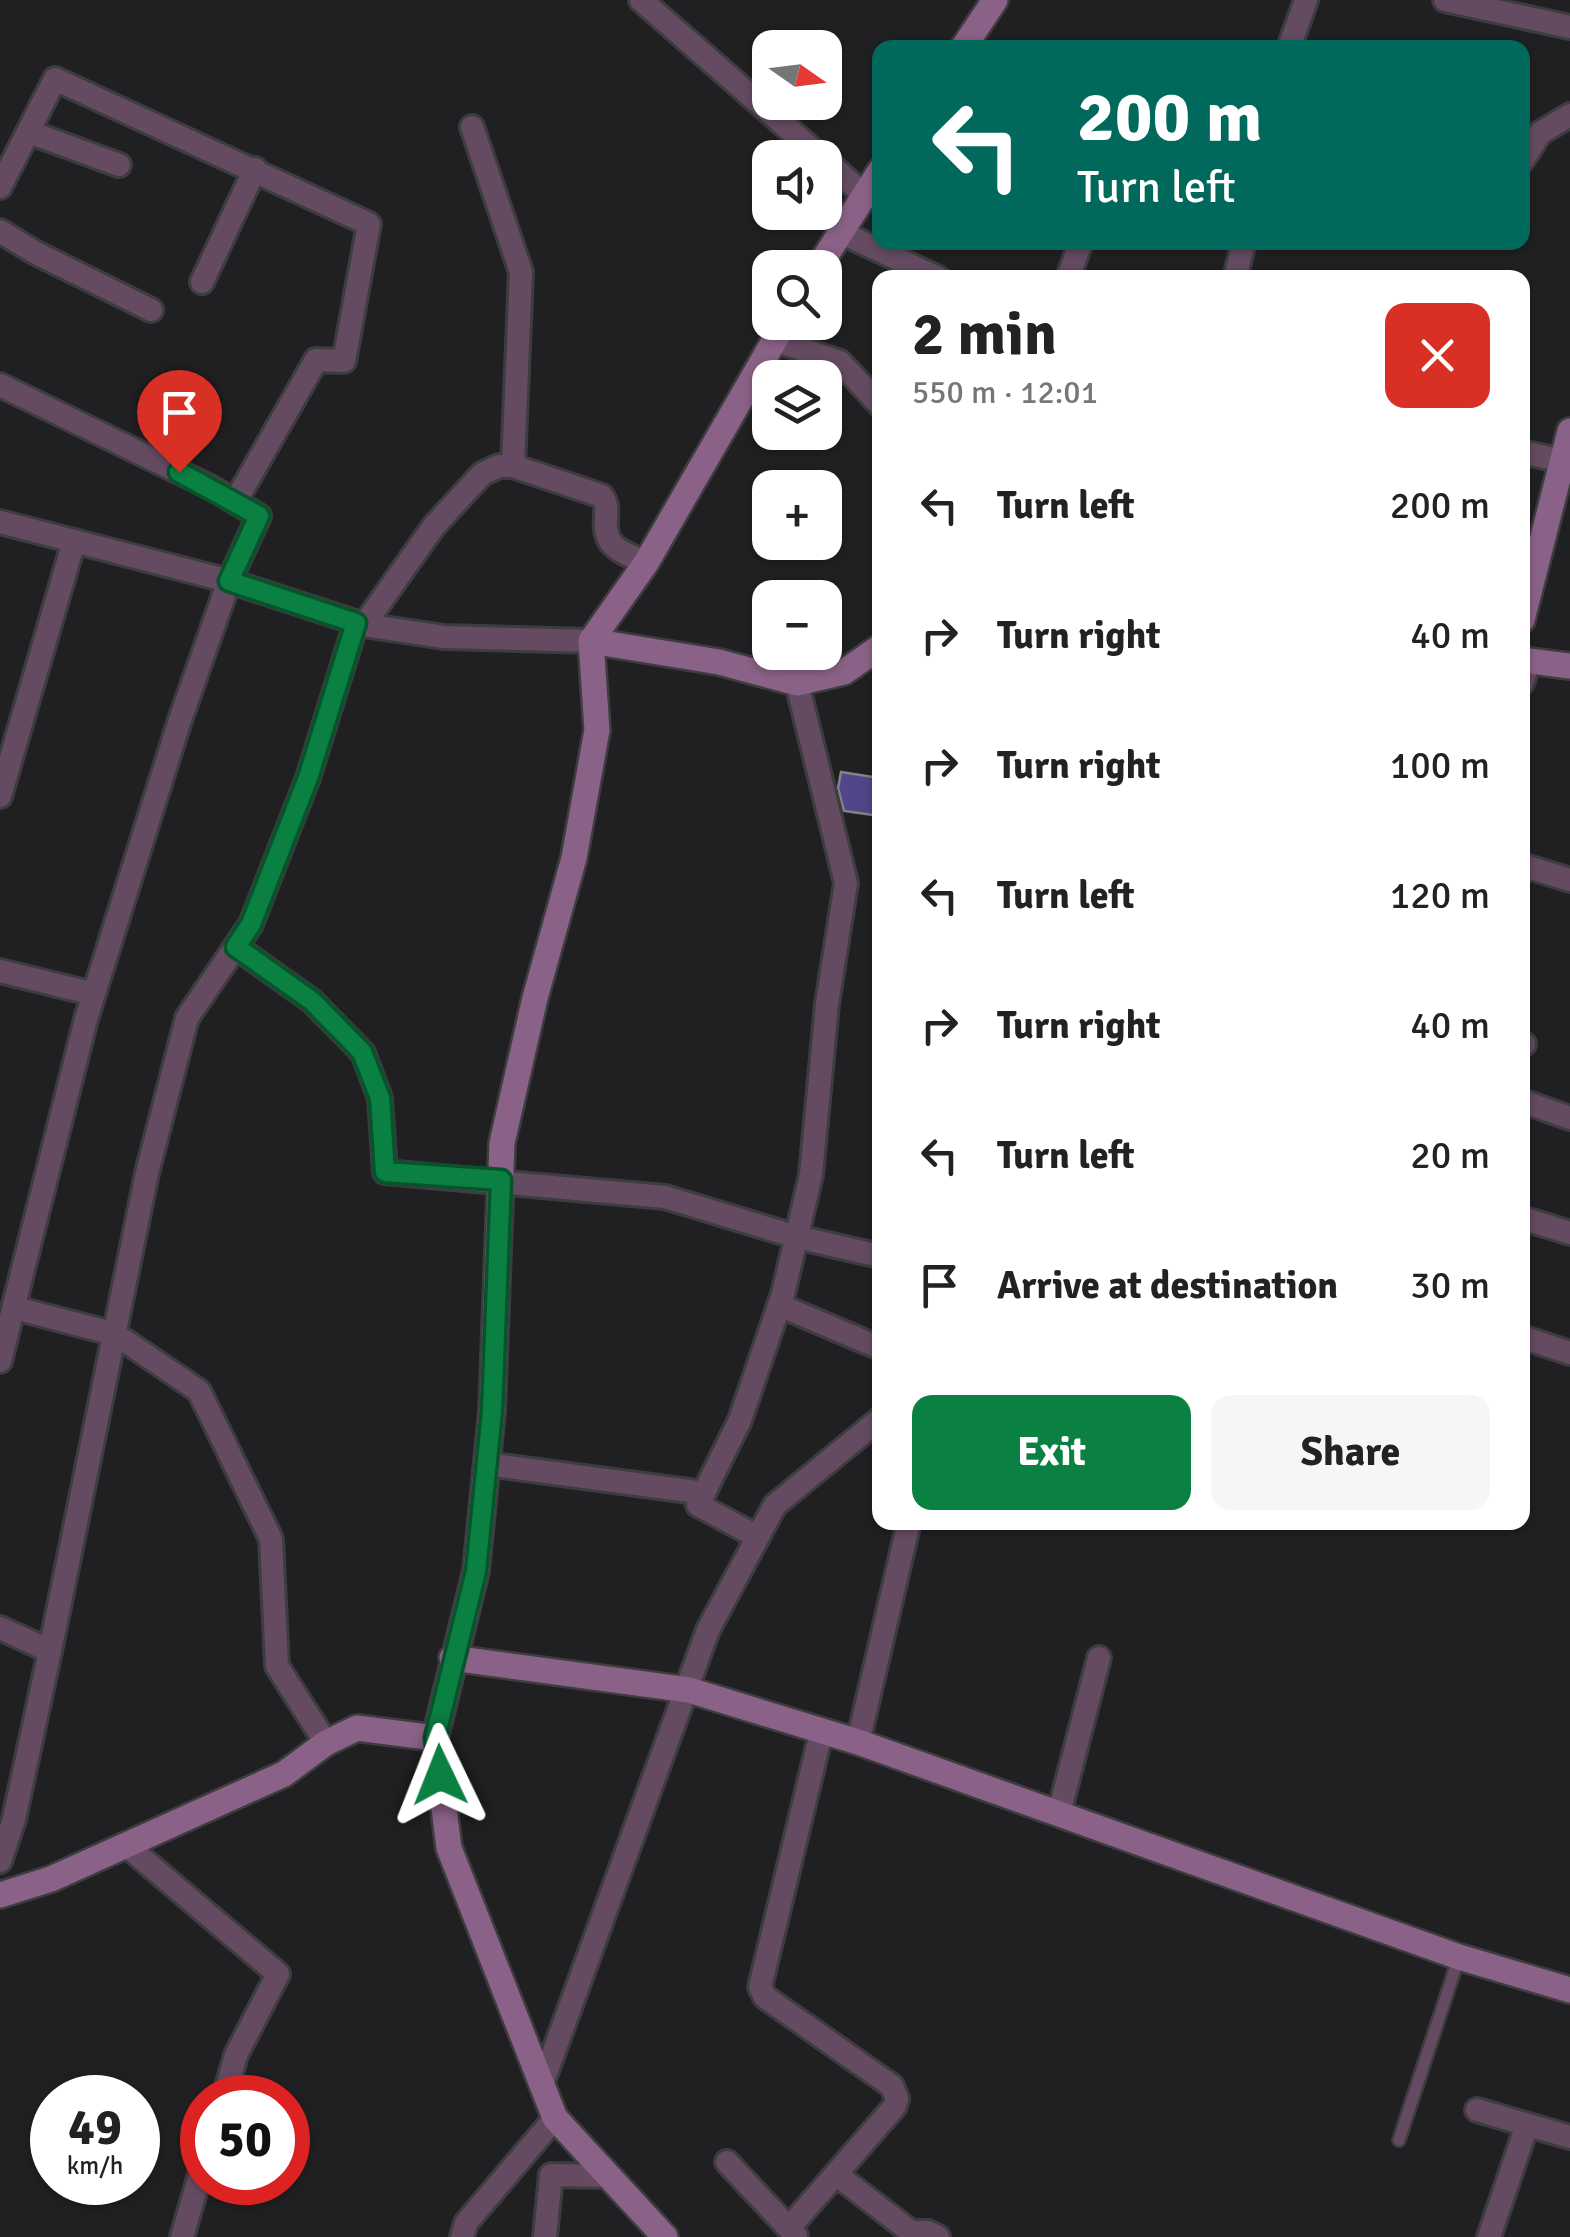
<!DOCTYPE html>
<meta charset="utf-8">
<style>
:root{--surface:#fff;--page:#f6f6f6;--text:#222;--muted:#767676;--accent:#0b8043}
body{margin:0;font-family:Signika,sans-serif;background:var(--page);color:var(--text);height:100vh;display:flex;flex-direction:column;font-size:38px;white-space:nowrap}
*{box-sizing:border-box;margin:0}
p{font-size:32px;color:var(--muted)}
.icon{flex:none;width:55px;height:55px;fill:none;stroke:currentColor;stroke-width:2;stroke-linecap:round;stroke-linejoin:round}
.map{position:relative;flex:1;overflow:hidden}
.drawer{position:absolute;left:872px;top:270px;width:658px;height:1260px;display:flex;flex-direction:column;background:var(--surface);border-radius:20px;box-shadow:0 2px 8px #0004}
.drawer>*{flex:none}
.guide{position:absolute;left:872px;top:40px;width:658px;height:210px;border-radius:20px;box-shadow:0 2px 8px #0004;background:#00695c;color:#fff;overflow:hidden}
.needle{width:65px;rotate:104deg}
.buttons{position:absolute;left:752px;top:30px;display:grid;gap:20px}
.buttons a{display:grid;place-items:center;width:90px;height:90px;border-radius:20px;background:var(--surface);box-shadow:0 2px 8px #0004;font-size:50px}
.speed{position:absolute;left:30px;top:2075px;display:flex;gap:20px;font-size:50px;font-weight:700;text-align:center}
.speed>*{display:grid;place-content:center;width:130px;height:130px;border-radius:50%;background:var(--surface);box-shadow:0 2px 8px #0004;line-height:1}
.speed small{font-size:25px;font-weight:400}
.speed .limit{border:15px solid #d22;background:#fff;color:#111}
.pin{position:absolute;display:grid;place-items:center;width:85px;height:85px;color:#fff;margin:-102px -42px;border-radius:50% 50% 50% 0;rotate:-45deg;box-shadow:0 0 10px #0007}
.pin .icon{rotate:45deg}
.me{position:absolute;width:110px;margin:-55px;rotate:358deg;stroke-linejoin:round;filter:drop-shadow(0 0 8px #0008)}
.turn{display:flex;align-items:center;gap:35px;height:210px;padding:0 40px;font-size:45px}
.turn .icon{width:130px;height:130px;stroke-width:2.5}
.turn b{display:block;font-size:70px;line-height:85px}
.round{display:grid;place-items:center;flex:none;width:105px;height:105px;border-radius:20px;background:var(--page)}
.overview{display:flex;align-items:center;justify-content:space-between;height:170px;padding:0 40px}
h1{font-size:60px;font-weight:800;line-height:75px}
.primary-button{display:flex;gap:20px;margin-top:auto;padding:20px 40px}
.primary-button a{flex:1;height:115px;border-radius:20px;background:var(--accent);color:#fff;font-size:40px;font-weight:800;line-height:115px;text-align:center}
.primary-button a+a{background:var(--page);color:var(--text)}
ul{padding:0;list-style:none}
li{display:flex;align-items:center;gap:30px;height:130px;padding:0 40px}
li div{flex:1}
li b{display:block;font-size:38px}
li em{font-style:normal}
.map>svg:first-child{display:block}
.building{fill:#504689;stroke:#838386;stroke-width:2.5}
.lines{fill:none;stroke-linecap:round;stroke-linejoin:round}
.lane-casing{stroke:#3d3c3e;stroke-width:16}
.street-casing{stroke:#3d3c3e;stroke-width:28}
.secondary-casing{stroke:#3d3c3e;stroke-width:30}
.lane{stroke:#644b62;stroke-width:11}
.street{stroke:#644b62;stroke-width:22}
.secondary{stroke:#8b6287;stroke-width:25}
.route-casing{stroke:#07532c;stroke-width:25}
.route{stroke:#0b8043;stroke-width:18}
</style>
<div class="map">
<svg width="1570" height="2237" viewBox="0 0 1570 2237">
<rect width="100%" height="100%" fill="#201f21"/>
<path class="building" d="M841 772 880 778V816L844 811 838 788Z"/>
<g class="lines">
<defs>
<path id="lane" d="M1399 2140 1459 1957"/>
<g id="street">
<path d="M641 0 822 158"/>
<path d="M1445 0 1570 27"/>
<path d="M1289 48 1306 0"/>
<path d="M472 127 521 272 513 466"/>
<path d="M29 132 119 165"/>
<path d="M825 160 864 195"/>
<path d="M1522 161 1540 133 1570 115"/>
<path d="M0 187 55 79 369 224 344 361 316 360 235 502"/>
<path d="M0 231 34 252 151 310"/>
<path d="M840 232 938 278"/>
<path d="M1068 278 1081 242"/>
<path d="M1235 278 1244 242"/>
<path d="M202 282 255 169"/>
<path d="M774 340 840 362 880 405"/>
<path d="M0 385 212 488 259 516 229 581 179 723 86 1019 0 1361"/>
<path d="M1522 452 1562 461"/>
<path d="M0 522 229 581 364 625 444 637 591 641"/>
<path d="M364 625 434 526 482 474 499 466H513L602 496C608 505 606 509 606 520 603 548 623 552 646 563"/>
<path d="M1522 683 1529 661"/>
<path d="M0 796 74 541"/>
<path d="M1522 865 1570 880"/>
<path d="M236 947 312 1001 363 1053 380 1098 385 1172 665 1197 797 1237 880 1256"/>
<path d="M0 971 94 994"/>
<path d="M1522 1044H1524"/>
<path d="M1522 1101 1570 1118"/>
<path d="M1522 1218 1570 1233"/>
<path d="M779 1305 880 1348"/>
<path d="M15 1308 115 1334 199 1391 271 1539 277 1666 326 1743"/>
<path d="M1522 1337 1570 1353"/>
<path d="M486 1464 704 1493"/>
<path d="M758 1537 698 1505 740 1420 783 1294 811 1175 827 1004 846 883 797 683"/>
<path d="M0 1628 50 1651"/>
<path d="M858 1742 909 1522"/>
<path d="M1059 1813 1099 1658"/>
<path d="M126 1845 278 1974 236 2055 224 2098"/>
<path d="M0 1861 14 1819 50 1651 147 1173 187 1018 251 924 308 778 356 623"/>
<path d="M542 2084 708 1630 775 1505 880 1419"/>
<path d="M1477 2110 1570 2137"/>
<path d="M727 2162 796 2236"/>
<path d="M837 2175 911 2232H928L938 2237"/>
<path d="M789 2228 895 2106 897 2099 892 2086 765 1997 760 1987 821 1733"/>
<path d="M182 2237 202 2168"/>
<path d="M462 2237 466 2223 555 2118"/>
<path d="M545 2237 551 2175 609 2176"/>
<path d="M1489 2237 1527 2125"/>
</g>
<g id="secondary">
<path d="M963 48 995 0"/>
<path d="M818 268 880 171"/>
<path d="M1522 620 1570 431"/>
<path d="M591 641 719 662 797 683 844 672 880 647"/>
<path d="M1522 660 1570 666"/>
<path d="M452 1658 689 1690 858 1742 1459 1957 1570 1990"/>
<path d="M0 1895 51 1879 284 1774 326 1743 357 1728 435 1738"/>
<path d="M665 2237 555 2118 449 1848 435 1738 476 1571 492 1411 502 1143 535 998 574 858 597 730 591 641 646 563 785 322"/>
</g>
</defs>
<use href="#lane" class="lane-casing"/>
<use href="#street" class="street-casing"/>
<use href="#secondary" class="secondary-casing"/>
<use href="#lane" class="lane"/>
<use href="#street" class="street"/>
<use href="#secondary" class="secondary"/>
</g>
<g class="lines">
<defs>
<path id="route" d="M179 472 259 516 229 581 356 623 308 778 251 924 236 947 312 1001 362 1052 380 1098 385 1172 501 1180 492 1411 476 1571 435 1738 440 1775"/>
</defs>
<use href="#route" class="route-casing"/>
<use href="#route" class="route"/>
</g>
</svg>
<div class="buttons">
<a><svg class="needle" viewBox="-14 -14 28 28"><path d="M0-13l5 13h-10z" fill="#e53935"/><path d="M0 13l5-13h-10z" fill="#767676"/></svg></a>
<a><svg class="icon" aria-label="sound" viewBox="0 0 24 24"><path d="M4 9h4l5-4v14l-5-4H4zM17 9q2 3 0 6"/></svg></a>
<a><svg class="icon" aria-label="search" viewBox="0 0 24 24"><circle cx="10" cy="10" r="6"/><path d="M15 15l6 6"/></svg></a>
<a><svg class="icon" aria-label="layers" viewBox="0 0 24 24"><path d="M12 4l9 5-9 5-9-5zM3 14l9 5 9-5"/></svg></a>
<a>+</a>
<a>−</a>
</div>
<div class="speed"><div>49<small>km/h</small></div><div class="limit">50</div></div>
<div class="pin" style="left:179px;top:472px;background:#d93025"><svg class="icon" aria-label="arrive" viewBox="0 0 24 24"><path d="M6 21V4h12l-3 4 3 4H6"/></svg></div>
<svg class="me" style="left:440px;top:1775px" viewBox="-20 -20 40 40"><path d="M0-17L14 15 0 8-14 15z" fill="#0b8043" stroke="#fff" stroke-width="4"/></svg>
<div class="guide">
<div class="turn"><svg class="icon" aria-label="left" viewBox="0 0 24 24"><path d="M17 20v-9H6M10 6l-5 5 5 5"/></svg><div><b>200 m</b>Turn left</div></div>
</div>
<section class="drawer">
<div class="overview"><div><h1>2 min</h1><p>550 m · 12:01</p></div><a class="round" style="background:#d93025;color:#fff"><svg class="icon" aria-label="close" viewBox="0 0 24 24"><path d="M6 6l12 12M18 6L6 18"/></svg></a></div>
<ul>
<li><svg class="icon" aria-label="left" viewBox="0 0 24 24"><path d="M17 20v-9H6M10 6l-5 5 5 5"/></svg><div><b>Turn left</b></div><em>200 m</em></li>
<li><svg class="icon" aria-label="right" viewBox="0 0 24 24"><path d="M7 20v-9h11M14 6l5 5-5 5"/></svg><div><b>Turn right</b></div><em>40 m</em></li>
<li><svg class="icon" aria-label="right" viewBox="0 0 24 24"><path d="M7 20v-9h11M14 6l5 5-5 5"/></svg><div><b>Turn right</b></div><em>100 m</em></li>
<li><svg class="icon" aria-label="left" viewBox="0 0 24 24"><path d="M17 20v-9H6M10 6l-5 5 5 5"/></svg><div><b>Turn left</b></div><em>120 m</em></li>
<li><svg class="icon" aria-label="right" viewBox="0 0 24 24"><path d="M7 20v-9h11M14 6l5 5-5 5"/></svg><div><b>Turn right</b></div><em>40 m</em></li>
<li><svg class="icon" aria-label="left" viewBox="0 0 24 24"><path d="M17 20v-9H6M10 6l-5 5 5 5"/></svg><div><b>Turn left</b></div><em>20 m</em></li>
<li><svg class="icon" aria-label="arrive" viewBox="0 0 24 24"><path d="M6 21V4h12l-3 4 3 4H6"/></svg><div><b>Arrive at destination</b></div><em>30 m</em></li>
</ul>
<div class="primary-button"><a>Exit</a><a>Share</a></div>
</section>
</div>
